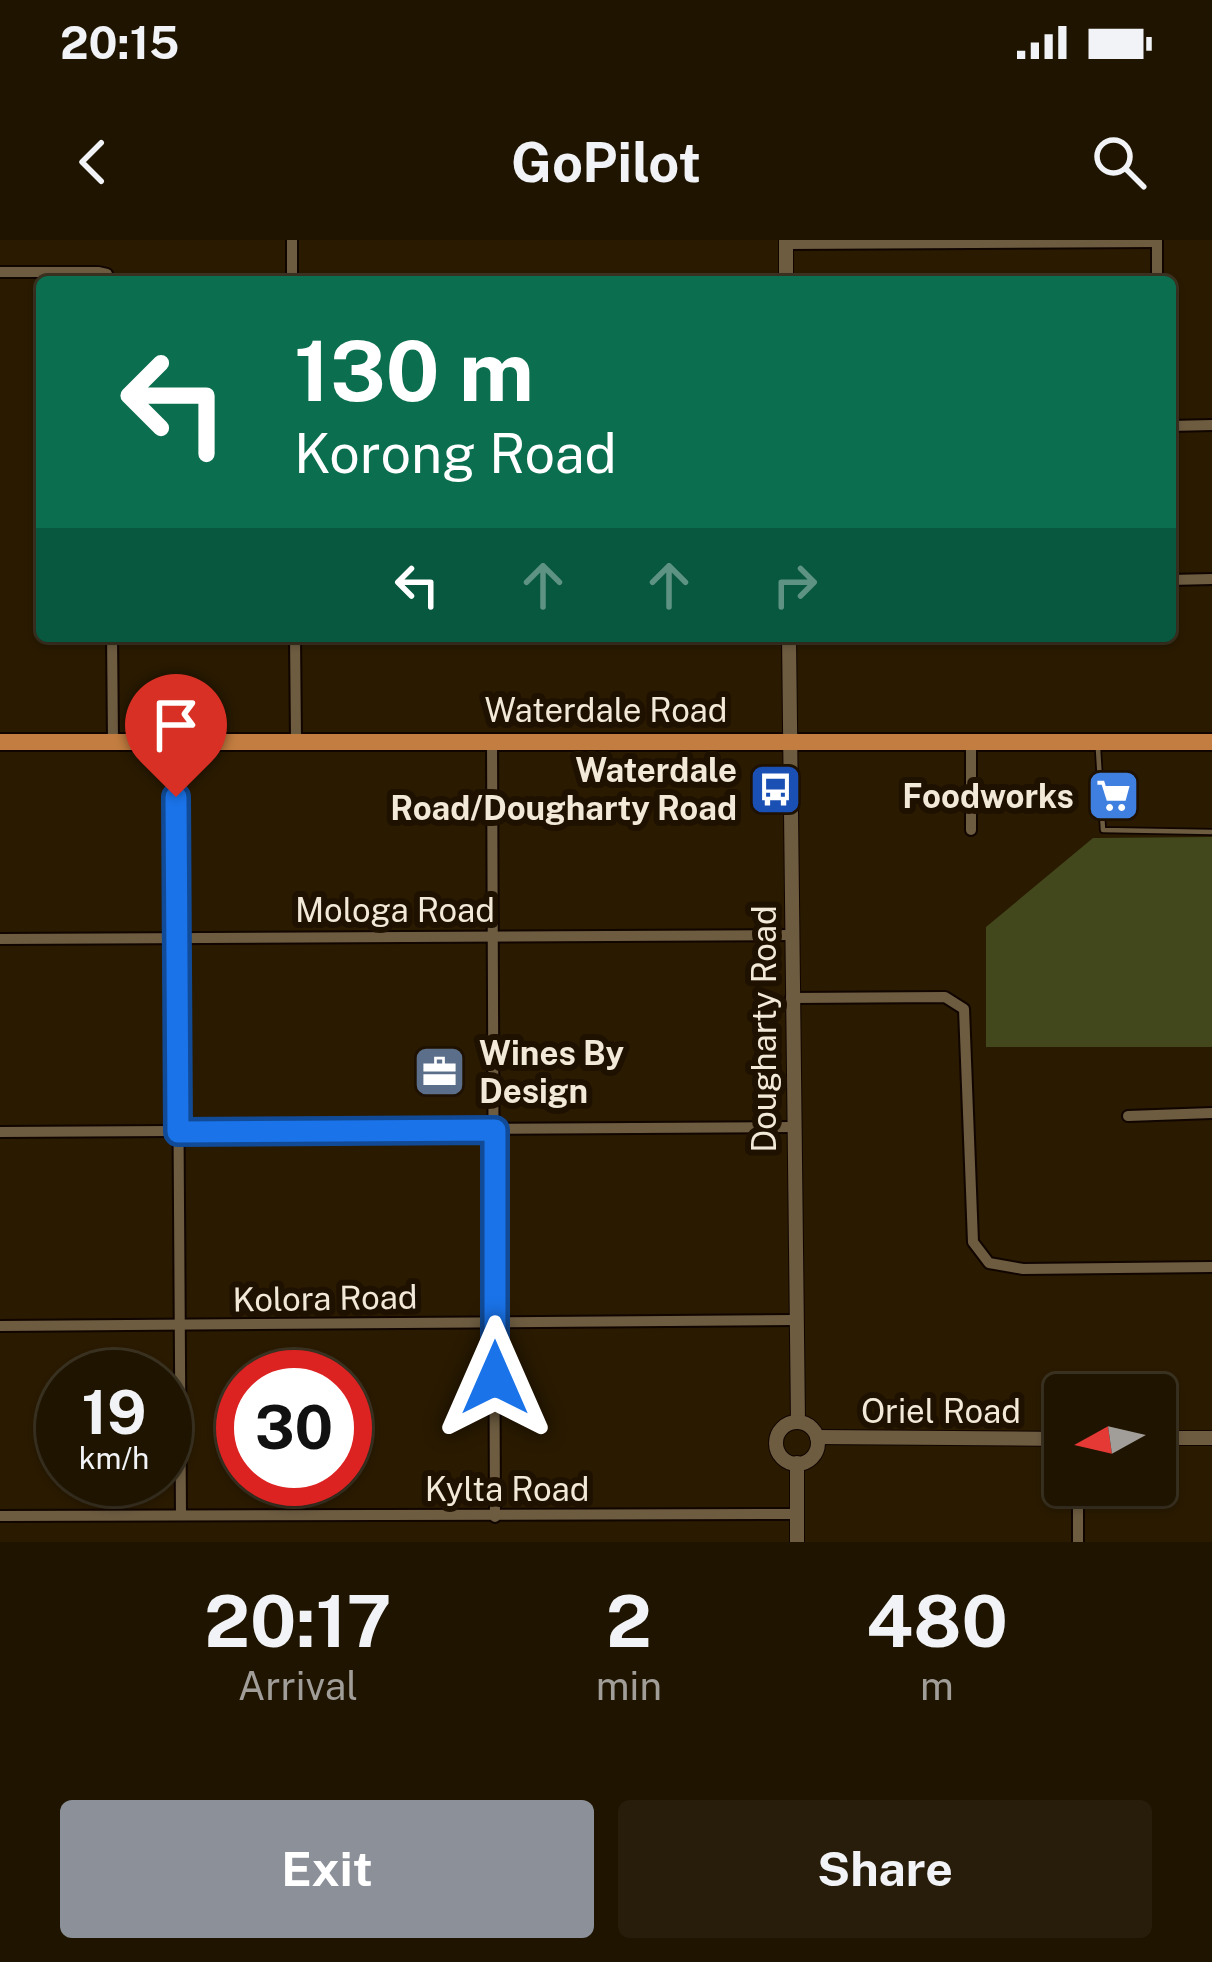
<!DOCTYPE html>
<style>
:root{--surface:#1f1400;--page:#271d0a;--text:#f1f3f6;--muted:#a19e99;--line:#3c3322;--accent:#8c9099}
body{margin:0;font-family:"Public Sans",sans-serif;background:var(--page);color:var(--text);height:100vh;display:flex;flex-direction:column;font-size:45px;white-space:nowrap}
*{box-sizing:border-box;margin:0}
p{font-size:39px;color:var(--muted)}
.icon{flex:none;width:66px;height:66px;fill:none;stroke:currentColor;stroke-width:2;stroke-linecap:round;stroke-linejoin:round}
.map{position:relative;height:1302px;overflow:hidden}
.side{display:flex;flex-direction:column;background:var(--surface);flex:1}
.side>*{flex:none}
.hud{position:absolute;left:36px;top:36px;width:1140px;height:366px;border-radius:12px;box-shadow:0 3px 9px #0004,0 0 0 3px var(--line);background:#0b6e4f;color:#fff;overflow:hidden}
.needle{width:78px;rotate:262deg}
.tools{position:absolute;left:1044px;top:1134px;display:grid;gap:24px}
.tools a{display:grid;place-items:center;width:132px;height:132px;border-radius:12px;background:var(--surface);box-shadow:0 3px 9px #0004,0 0 0 3px var(--line);font-size:60px}
.speed{position:absolute;left:36px;top:1110px;display:flex;gap:24px;font-size:60px;font-weight:700;text-align:center}
.speed>*{display:grid;place-content:center;width:156px;height:156px;border-radius:50%;background:var(--surface);box-shadow:0 3px 9px #0004,0 0 0 3px var(--line);line-height:1}
.speed small{font-size:30px;font-weight:400}
.speed .limit{border:18px solid #d22;background:#fff;color:#111}
.pin{position:absolute;display:grid;place-items:center;width:102px;height:102px;color:#fff;margin:-123px -51px;border-radius:50% 50% 50% 0;rotate:-45deg;box-shadow:0 0 12px #0007}
.pin .icon{rotate:45deg}
.me{position:absolute;width:132px;margin:-66px;rotate:0deg;stroke-linejoin:round;filter:drop-shadow(0 0 9px #0008)}
.turn{display:flex;align-items:center;gap:42px;height:252px;padding:0 60px;font-size:54px}
.turn .icon{width:156px;height:156px;stroke-width:2.5}
.turn b{display:block;font-size:84px;line-height:102px}
.lanes{display:flex;align-items:center;height:114px;padding:0 60px;background:#0003;justify-content:center;gap:60px;direction:ltr}
.lanes .off{opacity:.35}
.eta{display:flex;justify-content:space-evenly;align-items:center;height:204px;text-align:center}
.eta b{font-size:72px;font-weight:700;line-height:84px}
.primary-button{display:flex;gap:24px;margin-top:auto;padding:24px 60px}
.primary-button a{flex:1;height:138px;border-radius:12px;background:var(--accent);color:#fff;font-size:48px;font-weight:700;line-height:138px;text-align:center}
.primary-button a+a{background:var(--page);color:var(--text)}
.status{display:flex;justify-content:space-between;align-items:center;height:84px;padding:0 60px;background:var(--surface);direction:ltr}
.status svg{height:33px;fill:currentColor}
header{display:flex;justify-content:space-between;align-items:center;height:156px;padding:0 60px;background:var(--surface);font-size:54px;font-weight:700}
.map>svg:first-child{display:block}
.green{fill:#42481c}
.lines{fill:none;stroke-linecap:round;stroke-linejoin:round}
.service-casing{stroke:#110500;stroke-width:8}
.minor-casing{stroke:#110500;stroke-width:14}
.tertiary-casing{stroke:#110500;stroke-width:16}
.primary-casing{stroke:#110500;stroke-width:20}
.service{stroke:#6d5c40;stroke-width:4.5}
.minor{stroke:#6d5c40;stroke-width:10}
.tertiary{stroke:#6d5c40;stroke-width:14}
.primary{stroke:#c37d40;stroke-width:16}
.route-casing{stroke:#114b97;stroke-width:30}
.route{stroke:#1a73e8;stroke-width:21}
.labels{text-anchor:middle;stroke-width:12;stroke-linejoin:round;paint-order:stroke}
.street-label{font-size:33px;fill:#f2e9d9;stroke:#1f1100}
.poi-label{font-size:33px;font-weight:bold;fill:#f2e9d9;stroke:#1f1100;text-anchor:end}
</style>
<div class="status"><b>20:15</b><svg viewBox="0 0 49 12"><path d="M0 12V9h3v3zM5 12V6h3v6zM10 12V3h3v9zM15 12V0h3v12zM26 1h20v11H26zM47 4h2v5h-2z"/></svg></div>
<header><svg class="icon" aria-label="back" viewBox="0 0 24 24"><path d="M15 5l-7 7 7 7"/></svg>GoPilot<svg class="icon" aria-label="search" viewBox="0 0 24 24"><circle cx="10" cy="10" r="6"/><path d="M15 15l6 6"/></svg></header>
<div class="map">
<svg width="1212" height="1302" viewBox="0 0 1212 1302">
<rect width="100%" height="100%" fill="#291a00"/>
<path class="green" d="M1212 597V807H986V687L1093 598Z"/>
<g class="lines">
<defs>
<path id="service" d="M1098 509 1103 590 1212 592"/>
<g id="minor">
<path d="M292 0V42"/>
<path d="M1157 0V42"/>
<path d="M786 4 1157 2"/>
<path d="M0 32H98L107 34 109 42"/>
<path d="M1170 186 1212 185"/>
<path d="M1170 340 1212 339"/>
<path d="M112 396 113 501"/>
<path d="M295 396 296 500"/>
<path d="M176 501 181 1275"/>
<path d="M492 501 495 1277"/>
<path d="M971 504V590"/>
<path d="M0 699 790 695"/>
<path d="M791 758 945 757 964 769 973 1002 989 1023 1023 1029 1212 1027"/>
<path d="M1128 876 1212 873"/>
<path d="M0 892 792 887"/>
<path d="M0 1086 794 1080"/>
<path d="M1078 1245V1302"/>
<path d="M0 1276 798 1274"/>
</g>
<g id="tertiary">
<path d="M786 0V42"/>
<path d="M789 396 798 1182"/>
<circle cx="797" cy="1203" r="21"/>
<path d="M817 1197 1065 1199"/>
<path d="M1155 1198H1212"/>
<path d="M797 1302V1223"/>
</g>
<path id="primary" d="M0 502H1212"/>
</defs>
<use href="#service" class="service-casing"/>
<use href="#minor" class="minor-casing"/>
<use href="#tertiary" class="tertiary-casing"/>
<use href="#primary" class="primary-casing"/>
<use href="#service" class="service"/>
<use href="#minor" class="minor"/>
<use href="#tertiary" class="tertiary"/>
<use href="#primary" class="primary"/>
</g>
<g class="lines">
<defs>
<path id="route" d="M176 557 178 892 495 890V1138"/>
</defs>
<use href="#route" class="route-casing"/>
<use href="#route" class="route"/>
</g>
<defs>
<symbol id="bus-square" viewBox="-11 -11 22 22"><rect x="-9" y="-9" width="18" height="18" rx="4" fill="#1a4fb4" stroke="#1f1100"/><path d="M-5-6H5V4H4V6H2V4H-2V6H-4V4H-5ZM-3.5-4V0h7V-4ZM-3.5 1.2v1.5H-2V1.2ZM2 1.2v1.5H3.5V1.2Z" fill="#fff"/></symbol>
<symbol id="supermarket-square" viewBox="-11 -11 22 22"><rect x="-9" y="-9" width="18" height="18" rx="4" fill="#3f7fe0" stroke="#1f1100"/><path d="M-6-5.5h2.5l.6 2H6L4.5 2H-2.5L-4.4-4H-6ZM-1.5 3.2a1.3 1.3 0 1 0 .1 0ZM3 3.2a1.3 1.3 0 1 0 .1 0Z" fill="#fff"/></symbol>
<symbol id="office-square" viewBox="-11 -11 22 22"><rect x="-9" y="-9" width="18" height="18" rx="4" fill="#5c6f8a" stroke="#1f1100"/><path d="M-6-3h4V-5.5h4V-3h4V5H-6ZM-1-4.5V-3h2v-1.5ZM-6 0V1H6V0Z" fill="#fff"/></symbol>
</defs>
<g fill-rule="evenodd">
<use href="#bus-square" x="746" y="520" width="59" height="59"/>
<use href="#supermarket-square" x="1084" y="526" width="59" height="59"/>
<use href="#office-square" x="410" y="802" width="59" height="59"/>
</g>
<g class="labels">
<g class="street-label">
<text x="606" y="482">Waterdale Road</text>
<text x="395" y="682">Mologa Road</text>
<text transform="translate(764 789) rotate(-90)" y="12">Dougharty Road</text>
<text transform="translate(325 1058) rotate(-1)" y="12">Kolora Road</text>
<text x="941" y="1183">Oriel Road</text>
<text x="507" y="1261">Kylta Road</text>
</g>
<g class="poi-label">
<text x="737" y="542">Waterdale<tspan x="737" dy="38">Road/Dougharty Road</tspan></text>
<text x="1074" y="568">Foodworks</text>
<text x="479" y="825" text-anchor="start">Wines By<tspan x="479" dy="38">Design</tspan></text>
</g>
</g>
</svg>
<div class="tools">
<a><svg class="needle" viewBox="-14 -14 28 28"><path d="M0-13l5 13h-10z" fill="#e53935"/><path d="M0 13l5-13h-10z" fill="#a19e99"/></svg></a>
</div>
<div class="speed"><div>19<small>km/h</small></div><div class="limit">30</div></div>
<div class="pin" style="left:176px;top:557px;background:#d93025"><svg class="icon" aria-label="arrive" viewBox="0 0 24 24"><path d="M6 21V4h12l-3 4 3 4H6"/></svg></div>
<svg class="me" style="left:495px;top:1138px" viewBox="-20 -20 40 40"><path d="M0-17L14 15 0 8-14 15z" fill="#1a73e8" stroke="#fff" stroke-width="4"/></svg>
<div class="hud">
<div class="turn"><svg class="icon" aria-label="left" viewBox="0 0 24 24"><path d="M17 20v-9H6M10 6l-5 5 5 5"/></svg><div><b>130 m</b>Korong Road</div></div>
<div class="lanes"><svg class="icon" aria-label="left" viewBox="0 0 24 24"><path d="M17 20v-9H6M10 6l-5 5 5 5"/></svg><svg class="icon off" aria-label="ahead" viewBox="0 0 24 24"><path d="M12 20V5M6 11l6-6 6 6"/></svg><svg class="icon off" aria-label="ahead" viewBox="0 0 24 24"><path d="M12 20V5M6 11l6-6 6 6"/></svg><svg class="icon off" aria-label="right" viewBox="0 0 24 24"><path d="M7 20v-9h11M14 6l5 5-5 5"/></svg></div>
</div>
</div>
<section class="side">
<div class="eta">
<div><b>20:17</b><p>Arrival</p></div>
<div><b>2</b><p>min</p></div>
<div><b>480</b><p>m</p></div>
</div>
<div class="primary-button"><a>Exit</a><a>Share</a></div>
</section>
